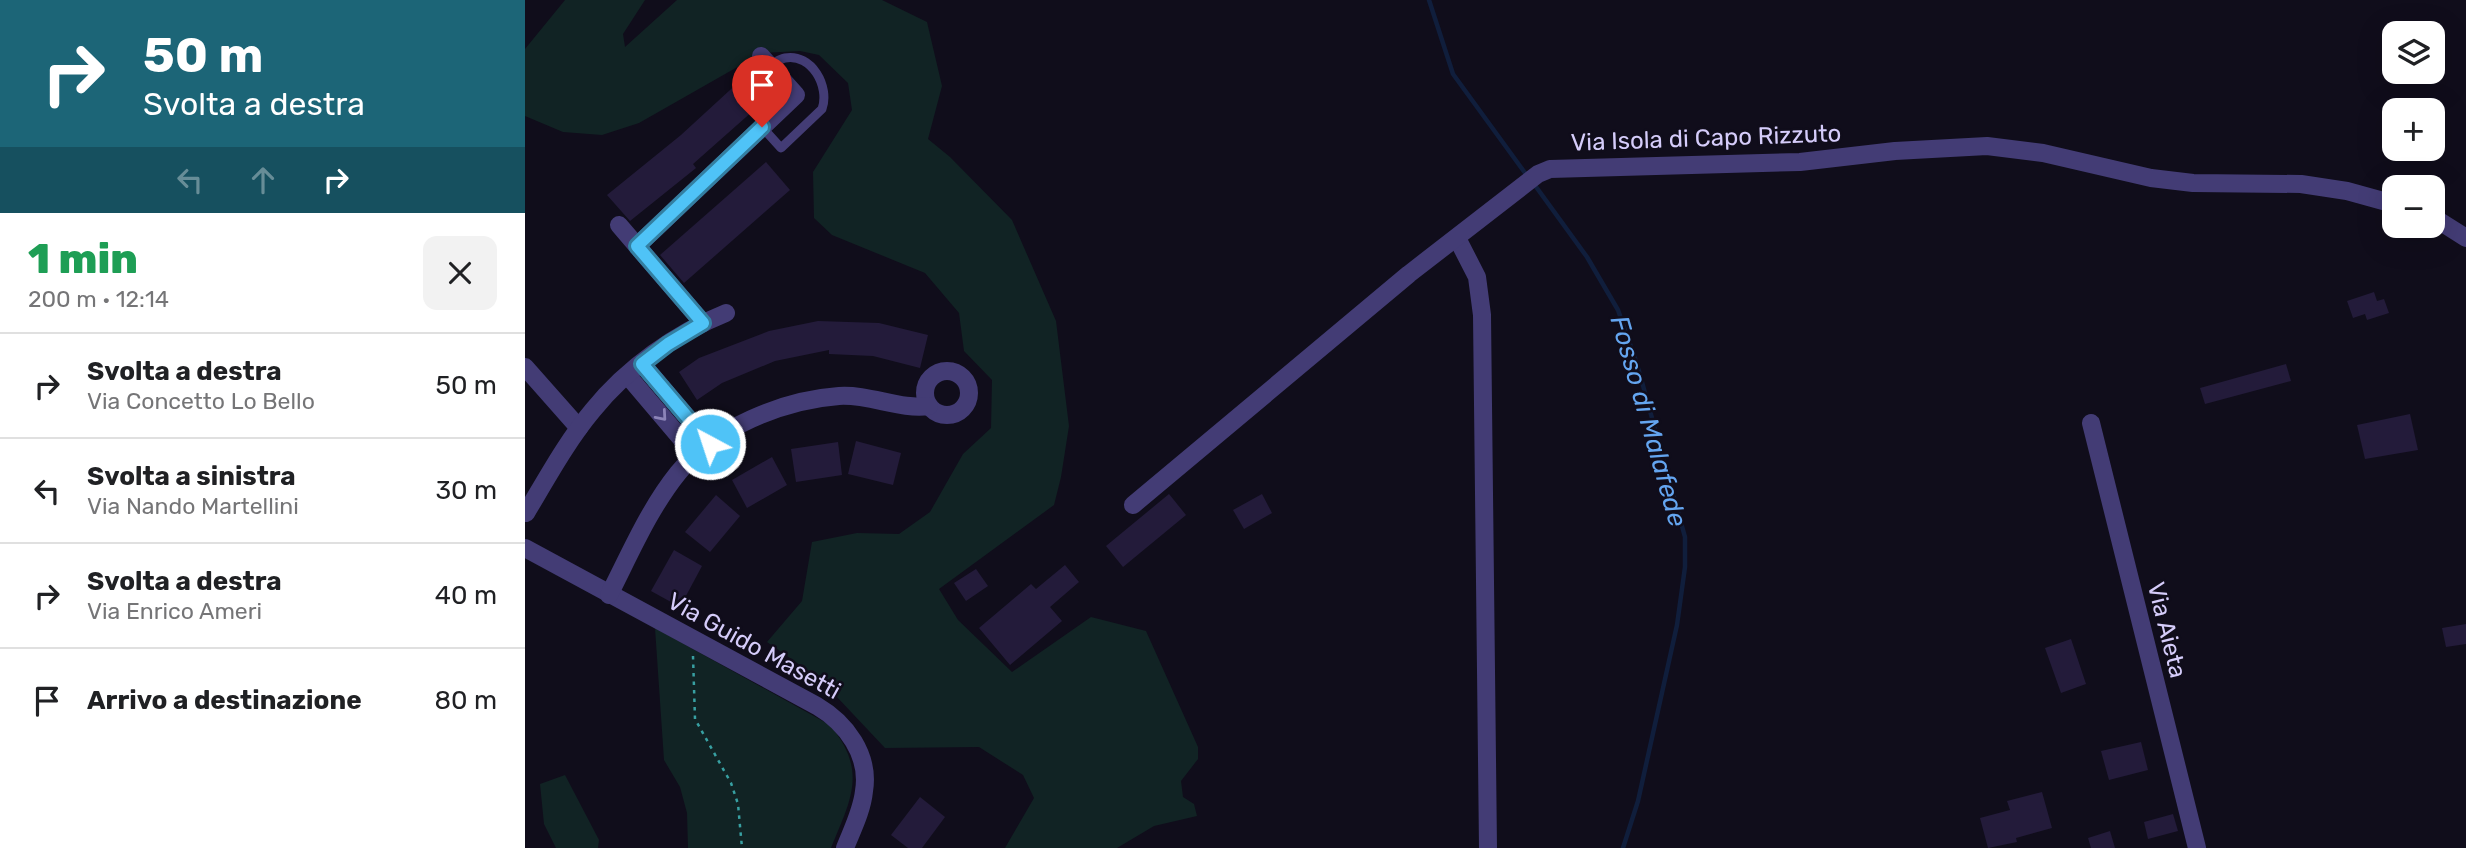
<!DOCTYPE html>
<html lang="it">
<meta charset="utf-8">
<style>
:root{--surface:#fff;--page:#f2f2f2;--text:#202124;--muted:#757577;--line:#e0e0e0}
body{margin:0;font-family:Rubik,sans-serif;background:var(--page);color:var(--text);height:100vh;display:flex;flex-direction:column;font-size:26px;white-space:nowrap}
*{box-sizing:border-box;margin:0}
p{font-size:23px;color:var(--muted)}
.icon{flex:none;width:38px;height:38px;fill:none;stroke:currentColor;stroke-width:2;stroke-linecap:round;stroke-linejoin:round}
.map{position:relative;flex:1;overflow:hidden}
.sheet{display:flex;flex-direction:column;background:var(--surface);width:525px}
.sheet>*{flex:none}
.top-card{background:#1c6577;color:#fff;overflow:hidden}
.tools{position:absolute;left:1857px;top:21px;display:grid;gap:14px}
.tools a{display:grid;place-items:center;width:63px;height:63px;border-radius:14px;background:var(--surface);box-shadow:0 7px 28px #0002;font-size:35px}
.pin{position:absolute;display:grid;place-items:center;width:60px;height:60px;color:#fff;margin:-72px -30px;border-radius:50% 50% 50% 0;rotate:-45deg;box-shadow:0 0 7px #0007}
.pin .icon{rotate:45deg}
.me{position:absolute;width:77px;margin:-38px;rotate:320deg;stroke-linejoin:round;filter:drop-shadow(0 0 5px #0008)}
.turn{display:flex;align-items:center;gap:24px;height:147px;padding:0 28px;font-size:32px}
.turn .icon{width:91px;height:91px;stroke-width:2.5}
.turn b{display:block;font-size:49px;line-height:60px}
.lanes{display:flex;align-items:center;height:66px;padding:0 28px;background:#0003;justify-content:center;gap:35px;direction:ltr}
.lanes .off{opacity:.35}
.round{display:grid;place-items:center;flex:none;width:74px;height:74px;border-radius:14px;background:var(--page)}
.summary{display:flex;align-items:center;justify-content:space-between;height:119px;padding:0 28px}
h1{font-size:42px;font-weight:800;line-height:52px;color:#1e9e55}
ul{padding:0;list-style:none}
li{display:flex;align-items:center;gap:21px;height:105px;padding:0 28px;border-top:2px solid var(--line)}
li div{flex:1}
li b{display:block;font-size:26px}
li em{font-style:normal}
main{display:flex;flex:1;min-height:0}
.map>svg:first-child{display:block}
.green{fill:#112324}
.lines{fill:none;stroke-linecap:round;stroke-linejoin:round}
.stream{stroke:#101e3c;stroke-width:4.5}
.building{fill:#231b3a}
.path{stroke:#38a0a2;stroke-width:2.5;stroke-dasharray:3.5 5;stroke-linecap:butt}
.lane{stroke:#433c75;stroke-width:9}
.street{stroke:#433c75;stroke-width:18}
.oneway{stroke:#8c84b8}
.route-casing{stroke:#337fa1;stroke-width:18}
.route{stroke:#4fc3f7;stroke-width:12}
.labels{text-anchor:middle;stroke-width:5;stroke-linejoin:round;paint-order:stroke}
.street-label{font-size:24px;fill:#d5ccfa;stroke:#100d1b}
.water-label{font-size:26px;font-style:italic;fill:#64a5f0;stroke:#100d1b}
</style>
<main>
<section class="sheet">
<div class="top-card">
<div class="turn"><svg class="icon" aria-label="right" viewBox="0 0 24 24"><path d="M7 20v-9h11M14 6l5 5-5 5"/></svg><div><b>50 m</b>Svolta a destra</div></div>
<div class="lanes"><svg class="icon off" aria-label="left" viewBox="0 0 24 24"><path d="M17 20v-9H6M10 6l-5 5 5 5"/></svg><svg class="icon off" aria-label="ahead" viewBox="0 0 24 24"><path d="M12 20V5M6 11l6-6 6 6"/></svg><svg class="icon" aria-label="right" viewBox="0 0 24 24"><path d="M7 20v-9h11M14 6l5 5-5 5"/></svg></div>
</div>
<div class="summary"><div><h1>1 min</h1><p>200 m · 12:14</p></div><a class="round"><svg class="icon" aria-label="close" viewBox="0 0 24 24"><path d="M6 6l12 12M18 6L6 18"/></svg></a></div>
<ul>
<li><svg class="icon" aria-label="right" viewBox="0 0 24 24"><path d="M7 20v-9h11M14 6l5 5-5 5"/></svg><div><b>Svolta a destra</b><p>Via Concetto Lo Bello</p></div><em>50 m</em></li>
<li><svg class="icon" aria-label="left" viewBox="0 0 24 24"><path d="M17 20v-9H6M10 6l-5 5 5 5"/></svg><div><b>Svolta a sinistra</b><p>Via Nando Martellini</p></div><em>30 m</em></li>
<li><svg class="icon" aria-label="right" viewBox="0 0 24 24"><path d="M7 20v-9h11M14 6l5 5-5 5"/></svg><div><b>Svolta a destra</b><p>Via Enrico Ameri</p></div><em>40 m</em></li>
<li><svg class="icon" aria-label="arrive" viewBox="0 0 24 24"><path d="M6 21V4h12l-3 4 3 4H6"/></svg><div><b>Arrivo a destinazione</b></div><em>80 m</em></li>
</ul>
</section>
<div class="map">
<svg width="1941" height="848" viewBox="0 0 1941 848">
<rect width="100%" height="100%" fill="#100d1b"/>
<g class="green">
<path d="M40 0H120L98 34 100 47 152 0H357L402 22 417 86 403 139 425 157 487 220 531 321 544 426 536 477 529 505 414 589 433 620 487 672 566 617 621 631 673 747V759L656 781 658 797 669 804 672 816 629 826 592 848H480L509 798 498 775 454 747 360 748 295 679 242 642 277 601 287 542 332 533 374 534 405 512 438 454 466 428 467 380 439 351 434 313 400 273 307 235 289 218 288 172 327 110 323 83 294 55 275 51 237 53 114 123 77 135 38 132 0 116V49Z"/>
<path d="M130 628 305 725C343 771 326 799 306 848H163L162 813 155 787 139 760Z"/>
<path d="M40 775 74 840 73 848H31L19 824 15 784Z"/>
</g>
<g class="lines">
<g class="stream">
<path d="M904 0 928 74 1003 177"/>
<path d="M1009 184 1062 257 1093 310 1112 364 1160 537V567L1152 625 1113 801 1098 848"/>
</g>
</g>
<g class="building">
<path d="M217 79 238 102 168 164 171 168 105 221 82 195 156 135Z"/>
<path d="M241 162 265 190 159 283 135 255Z"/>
<path d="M1849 292 1852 301 1859 299 1864 313 1842 320 1840 314 1828 318 1822 301Z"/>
<path d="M293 321 354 323 403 335 395 368 348 356 304 354V350L250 361 197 383 172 400 154 372 174 358 244 331Z"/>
<path d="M1761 364 1766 381 1680 404 1675 388Z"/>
<path d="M1885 414 1893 450 1840 459 1832 425Z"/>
<path d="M331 441 376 453 368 485 323 474Z"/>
<path d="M313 442 317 475 271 482 266 449Z"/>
<path d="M247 457 262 485 222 508 207 480Z"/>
<path d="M644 494 661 515 598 567 581 546Z"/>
<path d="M737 494 747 513 719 529 708 510Z"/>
<path d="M191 495 215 516 185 552 160 532Z"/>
<path d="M149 550 177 566 155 607 126 591Z"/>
<path d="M540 565 554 582 525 607 537 621 485 665 454 628 506 584 511 589Z"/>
<path d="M451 569 463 586 441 601 429 583Z"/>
<path d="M1941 624V644L1921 647 1917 628Z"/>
<path d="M1546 639 1561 684 1536 693 1520 648Z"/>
<path d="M1616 742 1623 770 1584 780 1576 751Z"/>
<path d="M1517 792 1527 828 1491 838 1492 842 1463 848 1455 818 1485 810 1482 801Z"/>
<path d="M395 797 420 817 397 848H383L366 835Z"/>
<path d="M1648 814 1653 831 1623 839 1619 822Z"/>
<path d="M1585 831 1590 848H1566L1563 838Z"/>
</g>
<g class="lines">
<path class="path" d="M168 656 170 719 206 783 213 804 217 848"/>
<path class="lane" d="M237 127 256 148 297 109C305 87 287 53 260 58 255 59 249 63 244 65"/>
<g class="street">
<path d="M1908 217 1941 238"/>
<path d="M94 225 178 323"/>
<path d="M932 238 952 277 957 315 963 848"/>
<path d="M112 246 271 95 236 56"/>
<path d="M117 364 185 444"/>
<path d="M0 367 54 428"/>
<circle cx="422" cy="393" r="22"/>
<path d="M103 376 170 455"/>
<path d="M1566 423 1672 848"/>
<path d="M608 505 884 274 1013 174 1025 169 1275 162 1370 151 1462 146 1518 153 1626 178 1668 183 1776 184 1822 191 1869 204"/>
<path d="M1 513C22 478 42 441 68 410 102 368 151 333 201 313"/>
<path d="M0 548 292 706C321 723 345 755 339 791 337 811 327 830 320 848"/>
<path d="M84 595C105 554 124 509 153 473 189 428 258 400 314 396 345 394 375 410 404 406"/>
</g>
</g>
<defs><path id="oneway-chevron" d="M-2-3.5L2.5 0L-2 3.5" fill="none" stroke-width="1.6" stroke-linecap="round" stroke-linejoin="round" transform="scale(1.75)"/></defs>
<use class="oneway" href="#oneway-chevron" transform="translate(137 416) rotate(49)"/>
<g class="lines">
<defs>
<path id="route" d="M185 444 117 364 143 344 178 323 112 246 237 127"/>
</defs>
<use href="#route" class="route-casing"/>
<use href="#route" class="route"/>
</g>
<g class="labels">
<g class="street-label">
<text transform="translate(1181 138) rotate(-2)" y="8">Via Isola di Capo Rizzuto</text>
<text transform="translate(1642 630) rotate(76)" y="8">Via Aieta</text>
<text transform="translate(229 646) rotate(29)" y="8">Via Guido Masetti</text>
</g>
<g class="water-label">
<text transform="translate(1124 421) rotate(74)" y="9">Fosso di Malafede</text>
</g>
</g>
</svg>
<div class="tools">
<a><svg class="icon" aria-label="layers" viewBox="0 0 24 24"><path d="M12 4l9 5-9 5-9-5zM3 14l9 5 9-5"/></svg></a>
<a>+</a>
<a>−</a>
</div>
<div class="pin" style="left:237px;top:127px;background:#d93025"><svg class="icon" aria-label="arrive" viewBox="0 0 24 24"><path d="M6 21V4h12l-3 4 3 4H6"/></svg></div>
<svg class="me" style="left:185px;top:444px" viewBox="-20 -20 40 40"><circle r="17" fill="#4fc3f7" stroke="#fff" stroke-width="3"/><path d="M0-11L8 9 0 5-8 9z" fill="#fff"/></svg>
</div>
</main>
